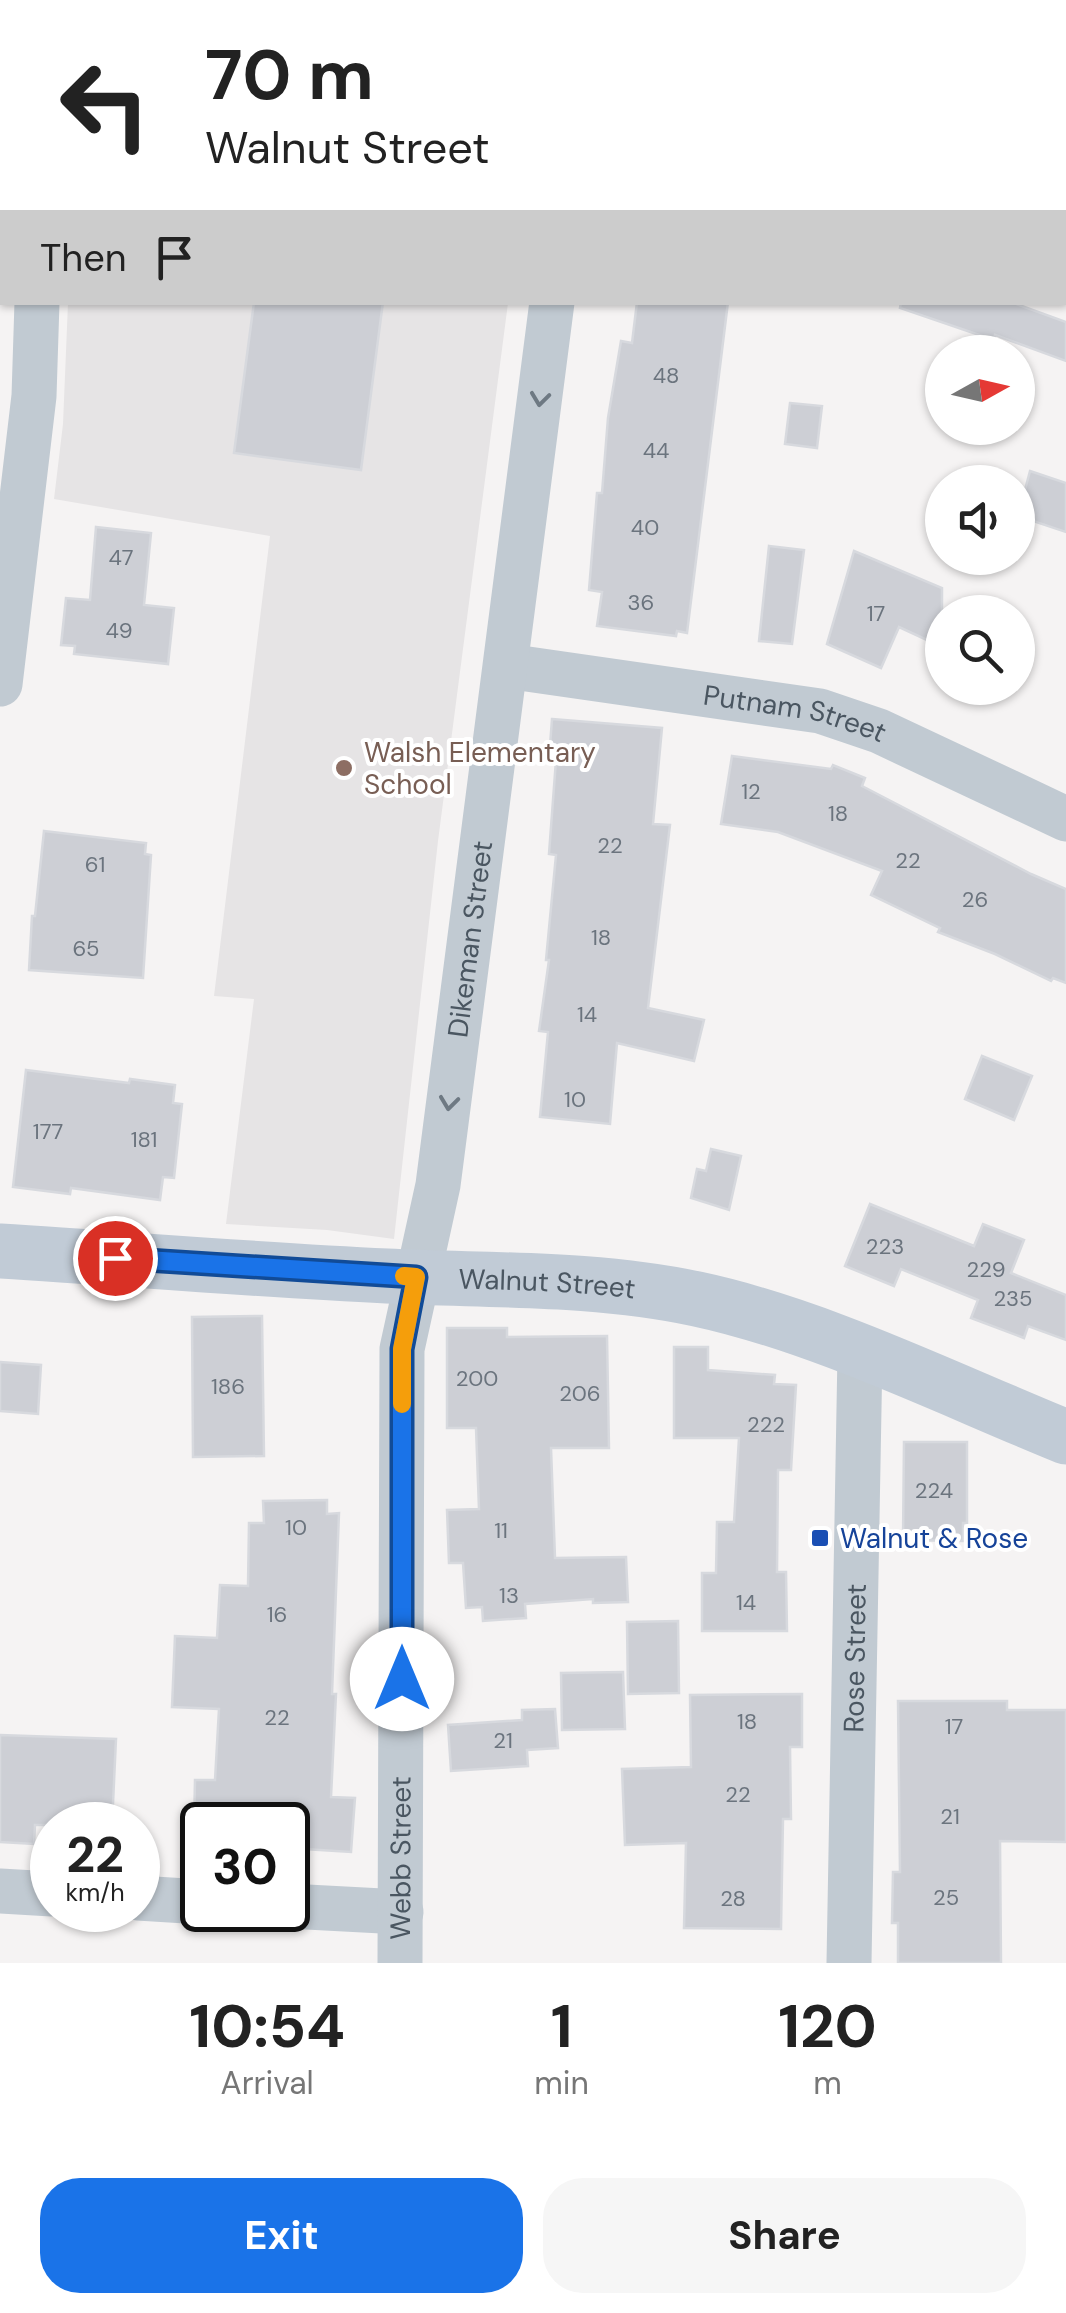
<!DOCTYPE html>
<style>
:root{--surface:#fff;--page:#f6f6f6;--text:#222;--muted:#767676;--accent:#1a73e8}
body{margin:0;font-family:"DM Sans",sans-serif;background:var(--page);color:var(--text);height:100vh;display:flex;flex-direction:column;font-size:38px;white-space:nowrap}
*{box-sizing:border-box;margin:0}
p{font-size:32px;color:var(--muted)}
.icon{flex:none;width:55px;height:55px;fill:none;stroke:currentColor;stroke-width:2;stroke-linecap:round;stroke-linejoin:round}
.map{position:relative;height:1963px;overflow:hidden}
.sheet{display:flex;flex-direction:column;background:var(--surface);flex:1}
.sheet>*{flex:none}
.guide{position:absolute;left:0px;top:0px;width:1068px;height:305px;box-shadow:0 2px 8px #0004;background:#fff;color:var(--text);overflow:hidden}
.needle{width:65px;rotate:82deg}
.buttons{position:absolute;left:925px;top:335px;display:grid;gap:20px}
.buttons a{display:grid;place-items:center;width:110px;height:110px;border-radius:50%;background:var(--surface);box-shadow:0 2px 8px #0004;font-size:50px}
.speed{position:absolute;left:30px;top:1802px;display:flex;gap:20px;font-size:50px;font-weight:700;text-align:center}
.speed>*{display:grid;place-content:center;width:130px;height:130px;border-radius:50%;background:var(--surface);box-shadow:0 2px 8px #0004;line-height:1}
.speed small{font-size:25px;font-weight:400}
.speed .limit{border:5px solid #111;border-radius:15px;background:#fff;color:#111}
.pin{position:absolute;display:grid;place-items:center;width:85px;height:85px;color:#fff;margin:-42px;border:5px solid #fff;border-radius:50%;box-shadow:0 2px 10px #0007}
.me{position:absolute;width:110px;margin:-55px;rotate:0deg;stroke-linejoin:round;filter:drop-shadow(0 0 8px #0008)}
.turn{display:flex;align-items:center;gap:35px;height:210px;padding:0 40px;font-size:45px}
.turn .icon{width:130px;height:130px;stroke-width:2.5}
.turn b{display:block;font-size:70px;line-height:85px}
.then{display:flex;align-items:center;height:95px;padding:0 40px;background:#0003;gap:20px;font-size:38px}
.eta{display:flex;justify-content:space-evenly;align-items:center;height:170px;text-align:center}
.eta b{font-size:60px;font-weight:700;line-height:70px}
.button{display:flex;gap:20px;margin-top:auto;padding:20px 40px}
.button a{flex:1;height:115px;border-radius:40px;background:var(--accent);color:#fff;font-size:40px;font-weight:700;line-height:115px;text-align:center}
.button a+a{background:var(--page);color:var(--text)}
.map>svg:first-child{display:block}
.education{fill:#e6e4e5}
.building{fill:#cdcfd5;stroke:#d7d9de;stroke-width:2.5}
.lines{fill:none;stroke-linecap:round;stroke-linejoin:round}
.street{stroke:#c1cad2;stroke-width:45}
.secondary{stroke:#c1cbd6;stroke-width:55}
.oneway{stroke:#6e7983}
.route-casing{stroke:#114b97;stroke-width:25}
.route{stroke:#1a73e8;stroke-width:18}
.slow{stroke:#f59e0b;stroke-width:18}
.education-dot{fill:#8d6e63;stroke:#fff;stroke-width:4}
.transit-dot{fill:#1a4fb4;stroke:#fff;stroke-width:4}
.labels{text-anchor:middle;stroke-width:8;stroke-linejoin:round;paint-order:stroke}
.number-label{font-size:22px;fill:#6b747e}
.street-label{font-size:28px;fill:#4a5661;stroke:#fff}
.education-label{font-size:28px;fill:#785e54;stroke:#fff;text-anchor:start}
.transit-label{font-size:28px;fill:#164399;stroke:#fff;text-anchor:start}
</style>
<div class="map">
<svg width="1066" height="1963" viewBox="0 0 1066 1963">
<rect width="100%" height="100%" fill="#f5f3f3"/>
<g class="education">
<path d="M78 0H571L78 2Z"/>
<path d="M68 303H508L438 841 394 1239 327 1230 226 1224 254 999 214 996 270 536 54 499 63 424Z"/>
</g>
<g class="building">
<path d="M254 302H383L361 470 234 453Z"/>
<path d="M637 302H728L687 633 677 631 676 636 597 626 602 592 589 590 597 493H602L608 418 621 341 632 343Z"/>
<path d="M901 302H1011L1066 322V361L995 335 994 340 900 308Z"/>
<path d="M790 403 822 406 817 448 785 444Z"/>
<path d="M1030 471 1066 483V532L1018 516Z"/>
<path d="M96 527 151 533 144 605 174 608 168 664 74 654 75 646 61 645 66 598 90 600Z"/>
<path d="M769 546 804 550 792 644 759 641Z"/>
<path d="M854 551 942 588V647L899 627 881 668 827 644Z"/>
<path d="M552 719 662 728 653 824 670 825 648 1008 704 1020 694 1061 617 1043 610 1124 540 1117 548 1032 539 1031 549 960H546L556 855 549 854 556 760 549 759Z"/>
<path d="M732 756 831 769 833 765 865 778 862 786 1031 874 1066 889V983L1053 978 1051 981 995 954 938 932 940 928 871 895 882 871 778 832 721 824Z"/>
<path d="M44 831 146 843 145 854 151 855 143 978 29 970 32 916H35Z"/>
<path d="M982 1056 1032 1076 1014 1120 965 1099Z"/>
<path d="M26 1070 129 1083 130 1079 175 1085 173 1103 182 1104 174 1178 163 1177 160 1200 71 1188 70 1194 13 1187Z"/>
<path d="M711 1149 741 1156 729 1210 691 1198 697 1169 706 1171Z"/>
<path d="M870 1204 974 1246 983 1224 1024 1240 1011 1273 1066 1295V1340L1028 1326 1024 1338 971 1318 978 1300 901 1269 894 1286 845 1266Z"/>
<path d="M262 1316 264 1456 193 1457 192 1317Z"/>
<path d="M447 1328H507V1337L607 1336 609 1448H551L555 1558 626 1557 628 1602 593 1603V1599L525 1604 526 1618 483 1621 482 1607 466 1608 463 1563H449L447 1510 479 1509 476 1428H447Z"/>
<path d="M674 1347H708V1370L775 1375 774 1384 796 1385 791 1470H778L777 1572H786L787 1631H702V1573H716L717 1522H734L739 1438H674Z"/>
<path d="M0 1362 41 1365 38 1414 0 1411Z"/>
<path d="M904 1442H967V1523H963V1541L903 1540Z"/>
<path d="M327 1500V1514L339 1513 332 1694H336L331 1797 355 1798 351 1852 288 1848V1825H194L195 1780H215L219 1709 172 1707 175 1636 217 1638 220 1585 248 1586 249 1523H264L263 1501Z"/>
<path d="M678 1621 679 1693 628 1694 627 1622Z"/>
<path d="M623 1672 625 1729 562 1730 561 1673Z"/>
<path d="M802 1694V1747H790L791 1819H783L781 1929 684 1928 686 1843 625 1845 622 1769 691 1767 690 1695Z"/>
<path d="M898 1701H1007V1710H1066V1842L1000 1841 1001 1963H898V1923H892L893 1872H900Z"/>
<path d="M555 1709 558 1748 527 1750 528 1766 451 1771 448 1725 522 1720V1710Z"/>
<path d="M0 1735 116 1739 112 1825H35L34 1844 0 1842Z"/>
</g>
<g class="lines">
<g class="street">
<path d="M46 2V0"/>
<path d="M635 2 639 0"/>
<path id="s1" d="M507 666 820 711 879 731 1066 819"/>
<path d="M0 684 34 396 37 302"/>
<path d="M0 1891 52 1894"/>
<path d="M138 1898 202 1902"/>
<path d="M288 1906 401 1912"/>
<path id="s2" d="M400 1963 402 1349 438 1185 552 302"/>
<path id="s3" d="M849 1963 860 1353"/>
</g>
<path class="secondary" id="s4" d="M0 1251C129 1259 258 1270 387 1276 490 1281 595 1277 697 1299 819 1325 950 1390 1066 1437"/>
</g>
<defs><path id="oneway-chevron" d="M-2-3.5L2.5 0L-2 3.5" fill="none" stroke-width="1.6" stroke-linecap="round" stroke-linejoin="round" transform="scale(2.5)"/></defs>
<g class="oneway">
<use href="#oneway-chevron" transform="translate(540 399) rotate(97)"/>
<use href="#oneway-chevron" transform="translate(449 1103) rotate(97)"/>
</g>
<g class="lines">
<defs>
<path id="route" d="M115 1258 416 1277 402 1349V1679"/>
</defs>
<use href="#route" class="route-casing"/>
<use href="#route" class="route"/>
<path class="slow" d="M402 1404V1349L416 1277 404 1276"/>
</g>
<circle class="education-dot" cx="344" cy="768" r="10"/>
<rect class="transit-dot" x="810" y="1528" width="20" height="20" rx="5"/>
<g class="labels">
<g class="number-label">
<text x="666" y="383">48</text>
<text x="656" y="458">44</text>
<text x="645" y="535">40</text>
<text x="121" y="565">47</text>
<text x="641" y="610">36</text>
<text x="876" y="621">17</text>
<text x="119" y="638">49</text>
<text x="751" y="799">12</text>
<text x="838" y="821">18</text>
<text x="610" y="853">22</text>
<text x="908" y="868">22</text>
<text x="95" y="872">61</text>
<text x="975" y="907">26</text>
<text x="601" y="945">18</text>
<text x="86" y="956">65</text>
<text x="587" y="1022">14</text>
<text x="575" y="1107">10</text>
<text x="48" y="1139">177</text>
<text x="144" y="1147">181</text>
<text x="885" y="1254">223</text>
<text x="986" y="1277">229</text>
<text x="1013" y="1306">235</text>
<text x="477" y="1386">200</text>
<text x="228" y="1394">186</text>
<text x="580" y="1401">206</text>
<text x="766" y="1432">222</text>
<text x="934" y="1498">224</text>
<text x="296" y="1535">10</text>
<text x="501" y="1538">11</text>
<text x="509" y="1603">13</text>
<text x="746" y="1610">14</text>
<text x="277" y="1622">16</text>
<text x="277" y="1725">22</text>
<text x="747" y="1729">18</text>
<text x="954" y="1734">17</text>
<text x="503" y="1748">21</text>
<text x="738" y="1802">22</text>
<text x="950" y="1824">21</text>
<text x="946" y="1905">25</text>
<text x="733" y="1906">28</text>
</g>
<g class="street-label">
<text dy="10" stroke="none"><textPath href="#s1" startOffset="292">Putnam Street</textPath></text>
<text dy="10" stroke="none"><textPath href="#s2" startOffset="1030">Dikeman Street</textPath></text>
<text dy="10" stroke="none"><textPath href="#s4" startOffset="548">Walnut Street</textPath></text>
<text dy="10" stroke="none"><textPath href="#s3" startOffset="305">Rose Street</textPath></text>
<text dy="10" stroke="none"><textPath href="#s2" startOffset="105">Webb Street</textPath></text>
</g>
<g class="education-label">
<text x="364" y="762">Walsh Elementary<tspan x="364" dy="32">School</tspan></text>
</g>
<g class="transit-label">
<text x="840" y="1548">Walnut &amp; Rose</text>
</g>
</g>
</svg>
<div class="buttons">
<a><svg class="needle" viewBox="-14 -14 28 28"><path d="M0-13l5 13h-10z" fill="#e53935"/><path d="M0 13l5-13h-10z" fill="#767676"/></svg></a>
<a><svg class="icon" aria-label="sound" viewBox="0 0 24 24"><path d="M4 9h4l5-4v14l-5-4H4zM17 9q2 3 0 6"/></svg></a>
<a><svg class="icon" aria-label="search" viewBox="0 0 24 24"><circle cx="10" cy="10" r="6"/><path d="M15 15l6 6"/></svg></a>
</div>
<div class="speed"><div>22<small>km/h</small></div><div class="limit">30</div></div>
<div class="pin" style="left:115px;top:1258px;background:#d93025"><svg class="icon" aria-label="arrive" viewBox="0 0 24 24"><path d="M6 21V4h12l-3 4 3 4H6"/></svg></div>
<svg class="me" style="left:402px;top:1679px" viewBox="-20 -20 40 40"><circle r="19" fill="#fff"/><path d="M0-13L10 11 0 6-10 11z" fill="#1a73e8"/></svg>
<div class="guide">
<div class="turn"><svg class="icon" aria-label="left" viewBox="0 0 24 24"><path d="M17 20v-9H6M10 6l-5 5 5 5"/></svg><div><b>70 m</b>Walnut Street</div></div>
<div class="then">Then<svg class="icon" aria-label="arrive" viewBox="0 0 24 24"><path d="M6 21V4h12l-3 4 3 4H6"/></svg></div>
</div>
</div>
<section class="sheet">
<div class="eta">
<div><b>10:54</b><p>Arrival</p></div>
<div><b>1</b><p>min</p></div>
<div><b>120</b><p>m</p></div>
</div>
<div class="button"><a>Exit</a><a>Share</a></div>
</section>
